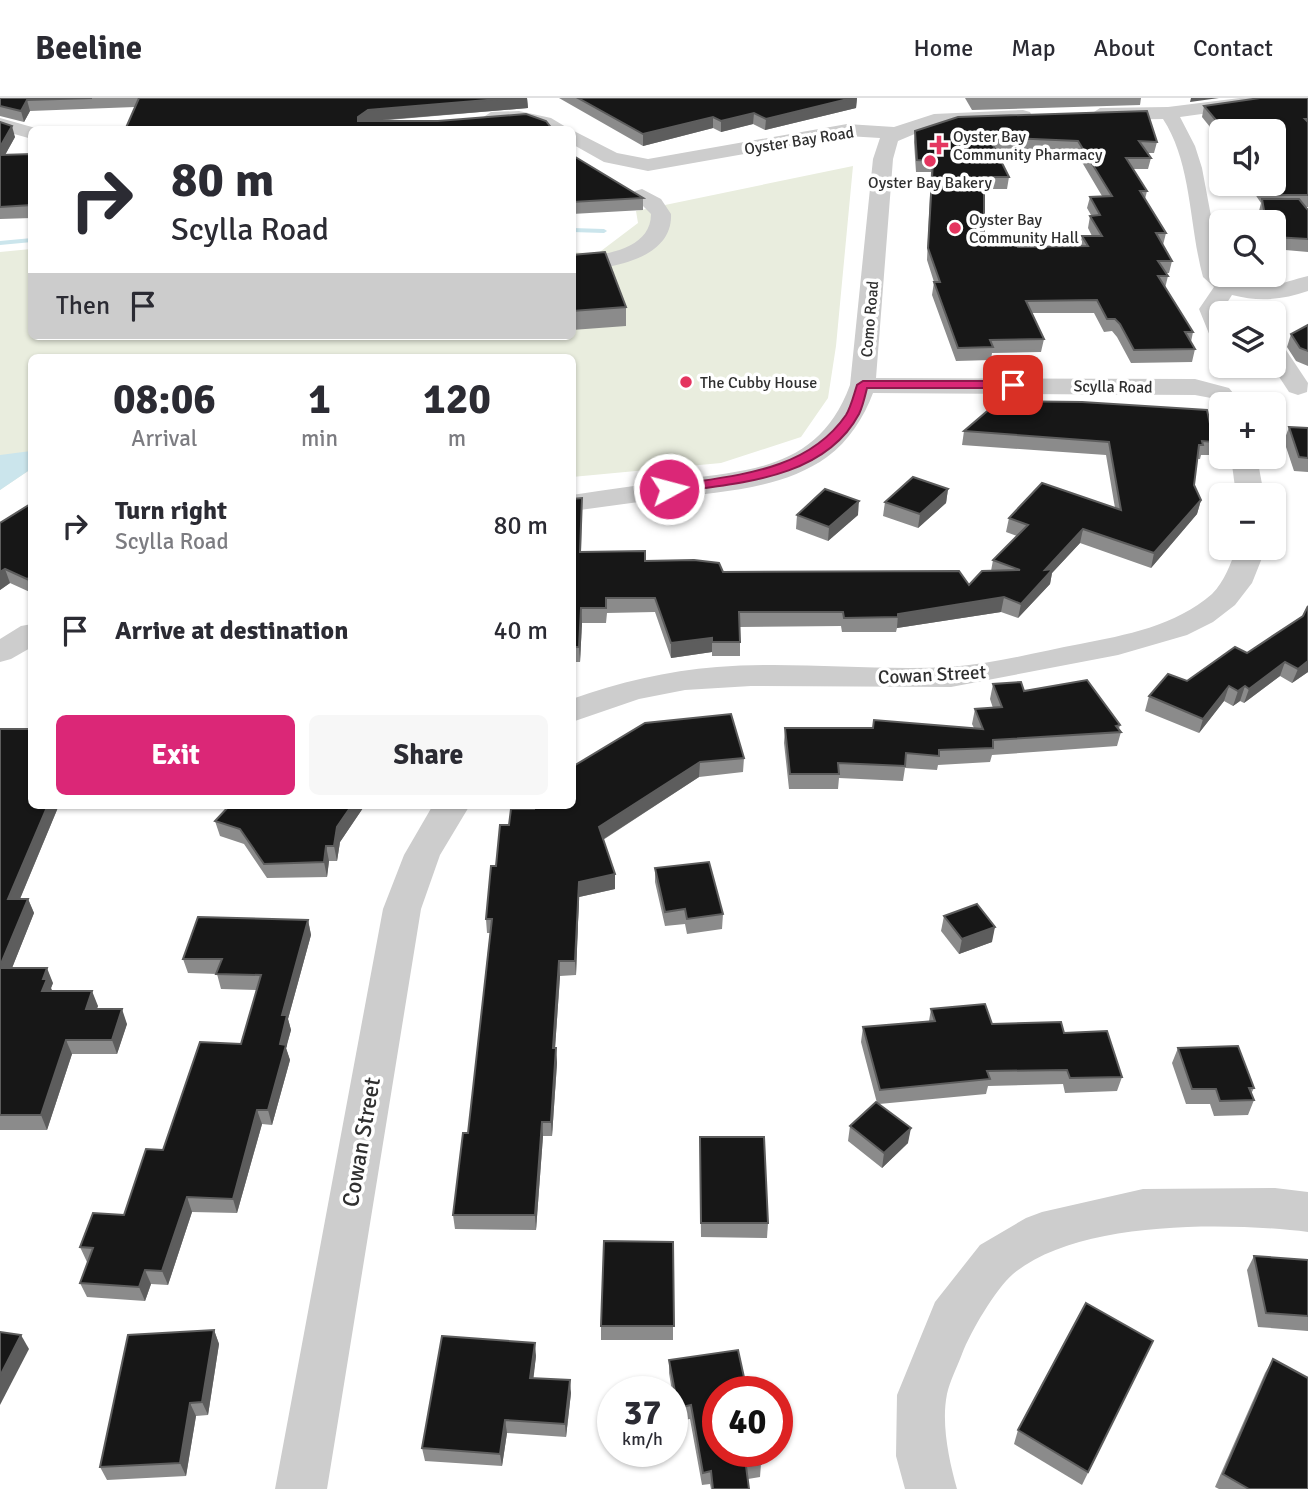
<!DOCTYPE html>
<meta charset="utf-8">
<style>
:root{--surface:#fff;--page:#f7f7f7;--text:#2b2b33;--muted:#7c7c81;--line:#e1e1e2;--accent:#db2777}
body{margin:0;font-family:Signika,sans-serif;background:var(--page);color:var(--text);height:100vh;display:flex;flex-direction:column;font-size:26px;white-space:nowrap}
*{box-sizing:border-box;margin:0}
p{font-size:23px;color:var(--muted)}
.icon{flex:none;width:38px;height:38px;fill:none;stroke:currentColor;stroke-width:2;stroke-linecap:round;stroke-linejoin:round}
.map{position:relative;flex:1;overflow:hidden}
.side{position:absolute;left:28px;top:256px;width:548px;height:455px;display:flex;flex-direction:column;background:var(--surface);border-radius:10px;box-shadow:0 2px 5px #0004}
.side>*{flex:none}
.hud{position:absolute;left:28px;top:28px;width:548px;height:214px;border-radius:10px;box-shadow:0 2px 5px #0004;background:#fff;color:var(--text);overflow:hidden}
.buttons{position:absolute;left:1209px;top:21px;display:grid;gap:14px}
.buttons a{display:grid;place-items:center;width:77px;height:77px;border-radius:10px;background:var(--surface);box-shadow:0 2px 5px #0004;font-size:35px}
.speed{position:absolute;left:597px;top:1278px;display:flex;gap:14px;font-size:35px;font-weight:700;text-align:center}
.speed>*{display:grid;place-content:center;width:91px;height:91px;border-radius:50%;background:var(--surface);box-shadow:0 2px 5px #0004;line-height:1}
.speed small{font-size:18px;font-weight:400}
.speed .limit{border:10px solid #d22;background:#fff;color:#111}
.pin{position:absolute;display:grid;place-items:center;width:60px;height:60px;color:#fff;margin:-30px;border-radius:14px;box-shadow:0 4px 10px #0006}
.me{position:absolute;width:77px;margin:-38px;rotate:83deg;stroke-linejoin:round;filter:drop-shadow(0 0 5px #0008)}
.turn{display:flex;align-items:center;gap:24px;height:147px;padding:0 28px;font-size:32px}
.turn .icon{width:91px;height:91px;stroke-width:2.5}
.turn b{display:block;font-size:49px;line-height:60px}
.then{display:flex;align-items:center;height:66px;padding:0 28px;background:#0003;gap:14px;font-size:26px}
.eta{display:flex;justify-content:space-evenly;align-items:center;height:119px;text-align:center}
.eta b{font-size:42px;font-weight:700;line-height:49px}
.action{display:flex;gap:14px;margin-top:auto;padding:14px 28px}
.action a{flex:1;height:80px;border-radius:10px;background:var(--accent);color:#fff;font-size:28px;font-weight:700;line-height:80px;text-align:center}
.action a+a{background:var(--page);color:var(--text)}
ul{padding:0;list-style:none}
li{display:flex;align-items:center;gap:21px;height:105px;padding:0 28px}
li div{flex:1}
li b{display:block;font-size:26px}
li em{font-style:normal}
header{display:flex;align-items:center;gap:42px;box-sizing:border-box;height:98px;padding:0 35px;background:var(--surface);border-bottom:2px solid var(--line)}
header strong{font-size:33px}
nav{display:flex;gap:38px;margin-inline-start:auto;font-size:24px}
.map>svg:first-child{display:block}
.green{fill:#e9edde}
.water{fill:#cbe5ec}
.lines{fill:none;stroke-linecap:round;stroke-linejoin:round}
.stream{fill:#cbe5ec;fill-rule:evenodd}
.minor{fill:#cdcdcd;fill-rule:evenodd}
.wall{fill:#8b8b8b;fill-rule:evenodd}
.shaded-wall{fill:#5d5d5d}
.building{fill:#171717;stroke:#5d5d5d;stroke-width:2;fill-rule:evenodd}
.route{fill:#db2777;stroke:#8e194d;stroke-width:2}
.poi-dot{fill:#e4355f;stroke:#fff;stroke-width:2.5}
.labels{text-anchor:middle;stroke-width:7;stroke-linejoin:round;paint-order:stroke}
.far-poi-label{font-size:16px;fill:#303030;stroke:#fff;text-anchor:start}
.far-street-label{font-size:16px;fill:#303030;stroke:#fff}
.street-label{font-size:19px;fill:#303030;stroke:#fff}
.near-street-label{font-size:23px;fill:#303030;stroke:#fff}
</style>
<header>
<strong>Beeline</strong>
<nav><a>Home</a><a>Map</a><a>About</a><a>Contact</a></nav>
</header>
<div class="map">
<svg width="1308" height="1391" viewBox="0 0 1308 1391">
<rect width="100%" height="100%" fill="#fff"/>
<path class="green" d="M853 68 836 248 828 300 801 339 721 365 572 379V259H32L31 371 0 392V154L31 151 32 238H572V154L597 156 638 125 636 113Z"/>
<path class="water" d="M31 353V371L0 392V357Z"/>
<g class="lines">
<g class="stream">
<path d="M572 130 604 131 607 133 604 135 572 134Z"/>
<path d="M32 140V144L0 147V143Z"/>
</g>
<g class="minor">
<path d="M1240 0H1290L1281 5 1180 19 1195 48 1202 70 1222 177C1230 178 1238 185 1247 187 1269 192 1287 183 1308 178V193C1282 202 1259 204 1232 197L1223 211 1224 215H1222V250L1214 248 1199 211 1214 189 1203 179C1189 128 1192 65 1163 21L1100 22 1091 16 1100 10 1168 9Z"/>
<path d="M1023 12 1030 14 1032 18 1030 22 936 27 898 43 893 61 876 280 1195 281 1229 290 1242 306H1222V312L1211 300 1195 297 873 295C864 319 849 343 827 359 783 391 720 394 668 400 636 404 604 409 572 413V397C610 391 647 386 685 381 759 372 821 366 850 287L873 61 880 40 847 38 648 73 604 64 572 46V32L617 55 648 61 847 26 894 29 934 16Z"/>
<path d="M519 13 551 20 571 32H547L519 24 491 26 482 20 491 14Z"/>
<path d="M0 20 39 31V32H32V41L0 32Z"/>
<path d="M642 91 661 101 671 116C673 163 606 171 572 173V159C600 158 651 153 651 116L632 97 635 93Z"/>
<path d="M1274 245 1283 247 1286 252 1308 285 1307 294 1298 297 1289 294 1272 268Z"/>
<path d="M1231 359H1257L1264 397H1236Z"/>
<path d="M1237 450H1266L1252 485 1235 507 1213 524 1187 537 1118 557 951 589 751 588 685 592 639 601 572 624V601C619 584 667 573 717 569 794 563 872 573 950 569 993 566 1037 554 1080 546 1126 537 1175 528 1212 496 1225 483 1230 466 1237 450Z"/>
<path d="M32 526V549L11 561 0 564V541L21 528Z"/>
<path d="M433 707H470L440 757 421 811 327 1391H275L383 811 404 757Z"/>
<path d="M1275 1090 1308 1094V1134C1228 1124 1077 1122 1013 1176 995 1192 971 1233 962 1256 957 1269 950 1283 947 1296 941 1325 949 1363 957 1391H905L896 1358 897 1297 935 1204 980 1147 1026 1120 1042 1114 1143 1091Z"/>
</g>
</g>
<g class="wall">
<path d="M0 0H527L528 10 377 23 135 9 30 13 24 24 0 18Z"/>
<path d="M559 0H857L856 10 765 32 753 26 721 34 713 30 643 48Z"/>
<path d="M965 0H1141L1140 7 972 12Z"/>
<path d="M1308 0V109H1306L1308 112V154L1274 151V124H1261L1259 113 1261 105 1248 86H1274V33H1222V44L1202 19 1204 8Z"/>
<path d="M0 24 15 39 5 57 32 56V120L0 121Z"/>
<path d="M915 33 1157 44 1154 55H1147L1151 60 1148 71H1133L1147 93 1145 101 1166 135 1163 147 1172 163 1169 175H1166L1168 178 1165 190 1193 234 1191 244 1195 251 1192 264 1131 265 1117 239 1112 233 1104 234 1094 215H1032L1044 241 1041 254 992 255 991 262 956 263 932 197 934 184 927 162 931 74H916L914 44ZM995 51 1076 54 1102 98 1090 99 1087 110 1091 117 1090 118 1088 130 1092 138H1082L1080 148 1018 149 984 139V91H1007L1009 79Z"/>
<path d="M572 57 643 100V112L572 116Z"/>
<path d="M572 157 626 209V228L572 232Z"/>
<path d="M1308 227V268L1296 263 1287 249 1291 236Z"/>
<path d="M1289 329 1308 330V374L1294 373 1284 343Z"/>
<path d="M964 333 1214 344 1211 357H1201L1200 361H1197L1194 387 1201 402 1197 416 1151 470 1080 445 1052 475 1050 486 1018 520 1001 514 897 530 896 534H842L841 528 740 529V558H712V554L671 560 655 514 607 515 606 525H582L580 564H572V401L582 400 581 454 723 474 969 487 991 473 993 462 1017 438 1006 434 1009 420 1115 410 1106 357 962 347Z"/>
<path d="M948 391 946 405 918 430 883 418 885 404Z"/>
<path d="M32 405V495L10 485 0 492V425Z"/>
<path d="M797 417H858L828 443 796 431Z"/>
<path d="M1308 508V574L1292 585 1280 578 1244 605 1240 603 1233 608 1224 603 1199 635 1145 613 1149 598 1187 583 1247 555 1303 518Z"/>
<path d="M993 586 1024 593 1120 627 1119 631 1121 634 1117 648 992 657 990 664 938 667 937 672 905 670 903 683 839 680 838 691H789L784 645 785 630H873L874 622 974 630 972 626 975 611 993 610 990 601Z"/>
<path d="M0 631 32 707H59L20 801H28L34 815 12 870 53 885 51 890 52 893 98 908 96 911 127 926 117 956H72L47 1032H0Z"/>
<path d="M744 660 743 674 699 679 603 742 615 776V791L579 799 576 877 560 878 555 950 557 965 552 1038H543L536 1132 455 1131 453 1117 468 1035 490 835H487L486 821 496 768 509 727 534 711 572 669Z"/>
<path d="M230 707H365L340 744 337 763H329L327 779 267 780 244 746 220 738 215 723Z"/>
<path d="M655 770 723 816 722 831 687 836 685 826 665 828 655 784Z"/>
<path d="M944 818 992 844 959 856 941 833Z"/>
<path d="M308 822 311 837 288 921 291 932 286 950 290 962 272 1027 262 1026 237 1115 192 1114 168 1187 151 1186 145 1203 87 1199 80 1185 88 1164H87L80 1149 124 1117 241 946 257 892 221 891 217 876 188 875 183 861Z"/>
<path d="M931 911 992 926 1064 935 1122 979 1117 993 1065 995 1063 986 988 988 986 996 879 1006 908 1045 882 1070 848 1043 850 1028 877 1005 861 944 863 929 929 923Z"/>
<path d="M1178 950 1254 990 1251 996 1254 1002 1248 1017 1214 1018 1210 1006H1186L1172 965Z"/>
<path d="M700 1039 768 1125 767 1140 701 1139Z"/>
<path d="M673 1144V1242H601V1228Z"/>
<path d="M1254 1158 1308 1162V1233L1258 1229 1247 1172Z"/>
<path d="M214 1232 219 1246 208 1317 196 1318 186 1378 107 1382 100 1369Z"/>
<path d="M1153 1243 1082 1387 1014 1346 1018 1332Z"/>
<path d="M536 1258 533 1280 571 1295 566 1339 507 1335 502 1368 425 1363 422 1350Z"/>
<path d="M1273 1261 1308 1391H1219L1215 1389 1265 1275Z"/>
<path d="M669 1262 761 1366 760 1379 748 1381 749 1391H711L710 1386 702 1387 690 1321 677 1323 669 1275Z"/>
</g>
<g class="shaded-wall">
<path d="M511 0H527L528 10 370 23H358V19L368 12Z"/>
<path d="M852 0H857L856 10 765 32 766 21Z"/>
<path d="M1191 0H1219L1190 4Z"/>
<path d="M27 2 30 13 24 24 21 13Z"/>
<path d="M754 15 753 26 721 34V23Z"/>
<path d="M713 19V30L643 48V36Z"/>
<path d="M12 28 15 39 0 66V49Z"/>
<path d="M948 391 946 405 918 430 920 416Z"/>
<path d="M1201 402 1197 416 1151 470 1154 455Z"/>
<path d="M859 403 858 417 828 443 829 429Z"/>
<path d="M1083 431 1080 445 1052 475 1050 486 1018 520 1021 506 1045 472Z"/>
<path d="M5 471 10 485 0 492V474Z"/>
<path d="M32 478V494L27 481Z"/>
<path d="M1004 499 1001 514 897 530 898 516Z"/>
<path d="M581 510 582 525 580 564 579 549Z"/>
<path d="M712 540V554L671 560V545Z"/>
<path d="M1308 563V574L1292 585 1298 571Z"/>
<path d="M1285 564 1280 578 1244 605 1249 591Z"/>
<path d="M1229 588 1224 603 1199 635 1203 621Z"/>
<path d="M1245 588 1240 603 1233 608 1238 593Z"/>
<path d="M700 664 699 679 599 744V729Z"/>
<path d="M48 707H59L14 815 8 801Z"/>
<path d="M352 707H365L340 744 337 763 334 748 337 729Z"/>
<path d="M326 748 329 763 327 779 324 764Z"/>
<path d="M615 776V791L579 799 576 877 575 863 579 784Z"/>
<path d="M28 801 34 815 6 885 0 871V868Z"/>
<path d="M308 822 311 837 288 921 291 932 286 950 290 962 272 1027 268 1012 282 917Z"/>
<path d="M995 829 992 844 959 856 962 841Z"/>
<path d="M559 863 560 878 554 965 553 950Z"/>
<path d="M47 870 53 885 51 890 53 895 42 893 43 881Z"/>
<path d="M92 893 98 908 92 926 86 911Z"/>
<path d="M122 911 127 926 117 956 112 942Z"/>
<path d="M66 942 72 956 47 1032 41 1017Z"/>
<path d="M556 950 557 965 552 1038 551 1024Z"/>
<path d="M257 1012 262 1026 237 1115 233 1101Z"/>
<path d="M542 1024 543 1038 536 1132 535 1117Z"/>
<path d="M911 1030 908 1045 882 1070 884 1055Z"/>
<path d="M187 1099 192 1114 168 1187 162 1173Z"/>
<path d="M145 1172 151 1186 145 1203 139 1189Z"/>
<path d="M214 1232 219 1246 208 1317 202 1304Z"/>
<path d="M21 1237 29 1251 0 1307V1278Z"/>
<path d="M535 1245 536 1258 532 1293 530 1280Z"/>
<path d="M570 1282 571 1295 566 1339 565 1326Z"/>
<path d="M190 1305 196 1318 186 1378 180 1365Z"/>
<path d="M505 1322 507 1335 502 1368 500 1356Z"/>
</g>
<g class="building">
<path d="M0 0H92L27 2 21 13 0 8Z"/>
<path d="M139 0H511L368 12 358 19V23H438L526 16 546 23 553 32H125Z"/>
<path d="M578 0H852L766 21 754 15 721 23 713 19 643 36Z"/>
<path d="M1260 0H1308V21H1305L1308 24V97H1267L1259 86H1274V33H1225L1204 8Z"/>
<path d="M1147 13 1157 44 1139 43 1151 60H1126L1147 93H1140L1166 135H1156L1172 163H1158L1168 178H1158L1193 234H1185L1195 251 1134 252 1120 226 1115 221H1107L1097 202 1026 203 1044 241 990 242 993 249 958 250 934 184H940L928 150 933 63 917 62 915 33 958 19ZM989 39 1078 43 1112 98 1090 99 1100 117 1090 118 1102 138H1082L1088 148 1018 149 1013 139H984V79H1009Z"/>
<path d="M0 24 12 28 0 49Z"/>
<path d="M32 56V107L0 109V57Z"/>
<path d="M572 57 643 100 572 104Z"/>
<path d="M1262 101H1299L1308 112V141L1274 139V124H1266Z"/>
<path d="M605 154 626 209 572 213V157Z"/>
<path d="M1308 227V253L1300 250 1291 236Z"/>
<path d="M999 303 1082 304 1207 312 1214 344 1202 343 1203 347H1199L1194 387 1201 402 1154 455 1083 431 1045 472 1053 471 1021 506 1004 499 898 516V519L844 520 843 514H739L740 544H712V540L671 545 655 500H606V510H581L579 549H572V401L582 400 580 454 645 453V463L694 462 719 465 723 474 959 473 969 487 982 473 1020 472 993 462 1028 427 1009 420 1042 385 1121 412 1109 344 964 333Z"/>
<path d="M1289 329 1308 330V360L1299 359Z"/>
<path d="M913 379 948 391 920 416 885 404Z"/>
<path d="M825 391 859 403 829 429 797 417Z"/>
<path d="M32 405V478L27 481 5 471 0 474V425Z"/>
<path d="M1308 508V563L1298 571 1285 564 1249 591 1245 588 1238 593 1229 588 1203 621 1149 598 1168 576 1187 583 1235 549 1247 555 1303 518Z"/>
<path d="M1087 582 1120 627 1116 628 1121 634 993 642V650L939 652V658L906 655 905 668 838 665 839 676H790L785 630H873L874 622 983 631 975 611 1002 609 993 586 1021 584 1024 593Z"/>
<path d="M731 616 744 660 700 664 599 729 615 776 579 784 575 863H559L553 950H556L551 1024H542L535 1117H453L463 1035H468L492 821H486L491 768H496L500 727H509L511 711H534V707H572V669L645 625Z"/>
<path d="M0 631H32V707H48L8 801H28L0 868Z"/>
<path d="M230 707H352L337 729 334 748H326L324 764 264 766 240 731 215 723Z"/>
<path d="M709 764 723 816 687 821 685 811 665 814 655 770Z"/>
<path d="M977 806 995 829 962 841 944 818Z"/>
<path d="M198 819 308 822 282 917H287L280 946 286 947 268 1012H257L233 1101 187 1099 162 1173 145 1172 139 1189 80 1185 93 1150 80 1149 93 1115 124 1117 146 1051 163 1052 200 944 241 946 261 877 216 876 222 861H183Z"/>
<path d="M0 870H47L43 881H47L42 893H92L86 911H122L112 942H66L41 1017H0Z"/>
<path d="M985 906 992 926 1061 924 1064 935 1107 933 1122 979 1070 980 1067 972 987 973 990 981 880 992 863 929 935 923 931 911Z"/>
<path d="M1238 948 1254 990H1249L1254 1002 1220 1003 1216 991H1192L1178 950Z"/>
<path d="M876 1004 911 1030 884 1055 850 1028Z"/>
<path d="M700 1039H764L768 1125H701Z"/>
<path d="M604 1143 673 1144 674 1228H601Z"/>
<path d="M1254 1158 1308 1162V1218L1266 1215Z"/>
<path d="M1086 1205 1153 1243 1088 1374 1018 1332Z"/>
<path d="M214 1232 202 1304 190 1305 180 1365 100 1369 128 1237Z"/>
<path d="M0 1234 21 1237 0 1278Z"/>
<path d="M442 1238 535 1245 530 1280 570 1282 565 1326 505 1322 500 1356 422 1350Z"/>
<path d="M738 1252 747 1293H718V1353H759L761 1366 746 1368 749 1391H713L711 1373 703 1375 691 1307 678 1310 669 1262Z"/>
<path d="M1273 1261 1308 1280V1391H1249L1223 1376Z"/>
</g>
<path class="route" d="M863 283H1013L1019 287 1013 290H867C865 298 863 308 859 316 823 383 734 385 669 395L663 391 669 388C733 377 806 375 846 317 851 309 854 296 857 287Z"/>
<g class="poi-dot">
<path d="M935.5 36.5h7v7h7v7h-7v7h-7v-7h-7v-7h7z"/>
<circle cx="930" cy="63" r="7"/>
<circle cx="955" cy="130" r="7"/>
<circle cx="686" cy="284" r="7"/>
</g>
<g class="labels">
<g class="far-poi-label">
<text x="953" y="44">Oyster Bay<tspan x="953" dy="18">Community Pharmacy</tspan></text>
<text x="930" y="90" text-anchor="middle">Oyster Bay Bakery</text>
<text x="969" y="127">Oyster Bay<tspan x="969" dy="18">Community Hall</tspan></text>
<text x="700" y="290">The Cubby House</text>
</g>
<g class="far-street-label">
<text transform="translate(799 42) rotate(-9)" y="6">Oyster Bay Road</text>
<text transform="translate(869 221) rotate(-85)" y="6">Como Road</text>
<text transform="translate(1113 288) rotate(1)" y="6">Scylla Road</text>
</g>
<g class="street-label">
<text transform="translate(932 576) rotate(-3)" y="7">Cowan Street</text>
</g>
<g class="near-street-label">
<text transform="translate(361 1044) rotate(-80)" y="8">Cowan Street</text>
</g>
</g>
</svg>
<div class="buttons">
<a><svg class="icon" aria-label="sound" viewBox="0 0 24 24"><path d="M4 9h4l5-4v14l-5-4H4zM17 9q2 3 0 6"/></svg></a>
<a><svg class="icon" aria-label="search" viewBox="0 0 24 24"><circle cx="10" cy="10" r="6"/><path d="M15 15l6 6"/></svg></a>
<a><svg class="icon" aria-label="layers" viewBox="0 0 24 24"><path d="M12 4l9 5-9 5-9-5zM3 14l9 5 9-5"/></svg></a>
<a>+</a>
<a>−</a>
</div>
<div class="speed"><div>37<small>km/h</small></div><div class="limit">40</div></div>
<div class="pin" style="left:1013px;top:287px;background:#d93025"><svg class="icon" aria-label="arrive" viewBox="0 0 24 24"><path d="M6 21V4h12l-3 4 3 4H6"/></svg></div>
<svg class="me" style="left:669px;top:391px" viewBox="-20 -20 40 40"><circle r="17" fill="#db2777" stroke="#fff" stroke-width="3"/><path d="M0-11L8 9 0 5-8 9z" fill="#fff"/></svg>
<div class="hud">
<div class="turn"><svg class="icon" aria-label="right" viewBox="0 0 24 24"><path d="M7 20v-9h11M14 6l5 5-5 5"/></svg><div><b>80 m</b>Scylla Road</div></div>
<div class="then">Then<svg class="icon" aria-label="arrive" viewBox="0 0 24 24"><path d="M6 21V4h12l-3 4 3 4H6"/></svg></div>
</div>
<section class="side">
<div class="eta">
<div><b>08:06</b><p>Arrival</p></div>
<div><b>1</b><p>min</p></div>
<div><b>120</b><p>m</p></div>
</div>
<ul>
<li><svg class="icon" aria-label="right" viewBox="0 0 24 24"><path d="M7 20v-9h11M14 6l5 5-5 5"/></svg><div><b>Turn right</b><p>Scylla Road</p></div><em>80 m</em></li>
<li><svg class="icon" aria-label="arrive" viewBox="0 0 24 24"><path d="M6 21V4h12l-3 4 3 4H6"/></svg><div><b>Arrive at destination</b></div><em>40 m</em></li>
</ul>
<div class="action"><a>Exit</a><a>Share</a></div>
</section>
</div>
